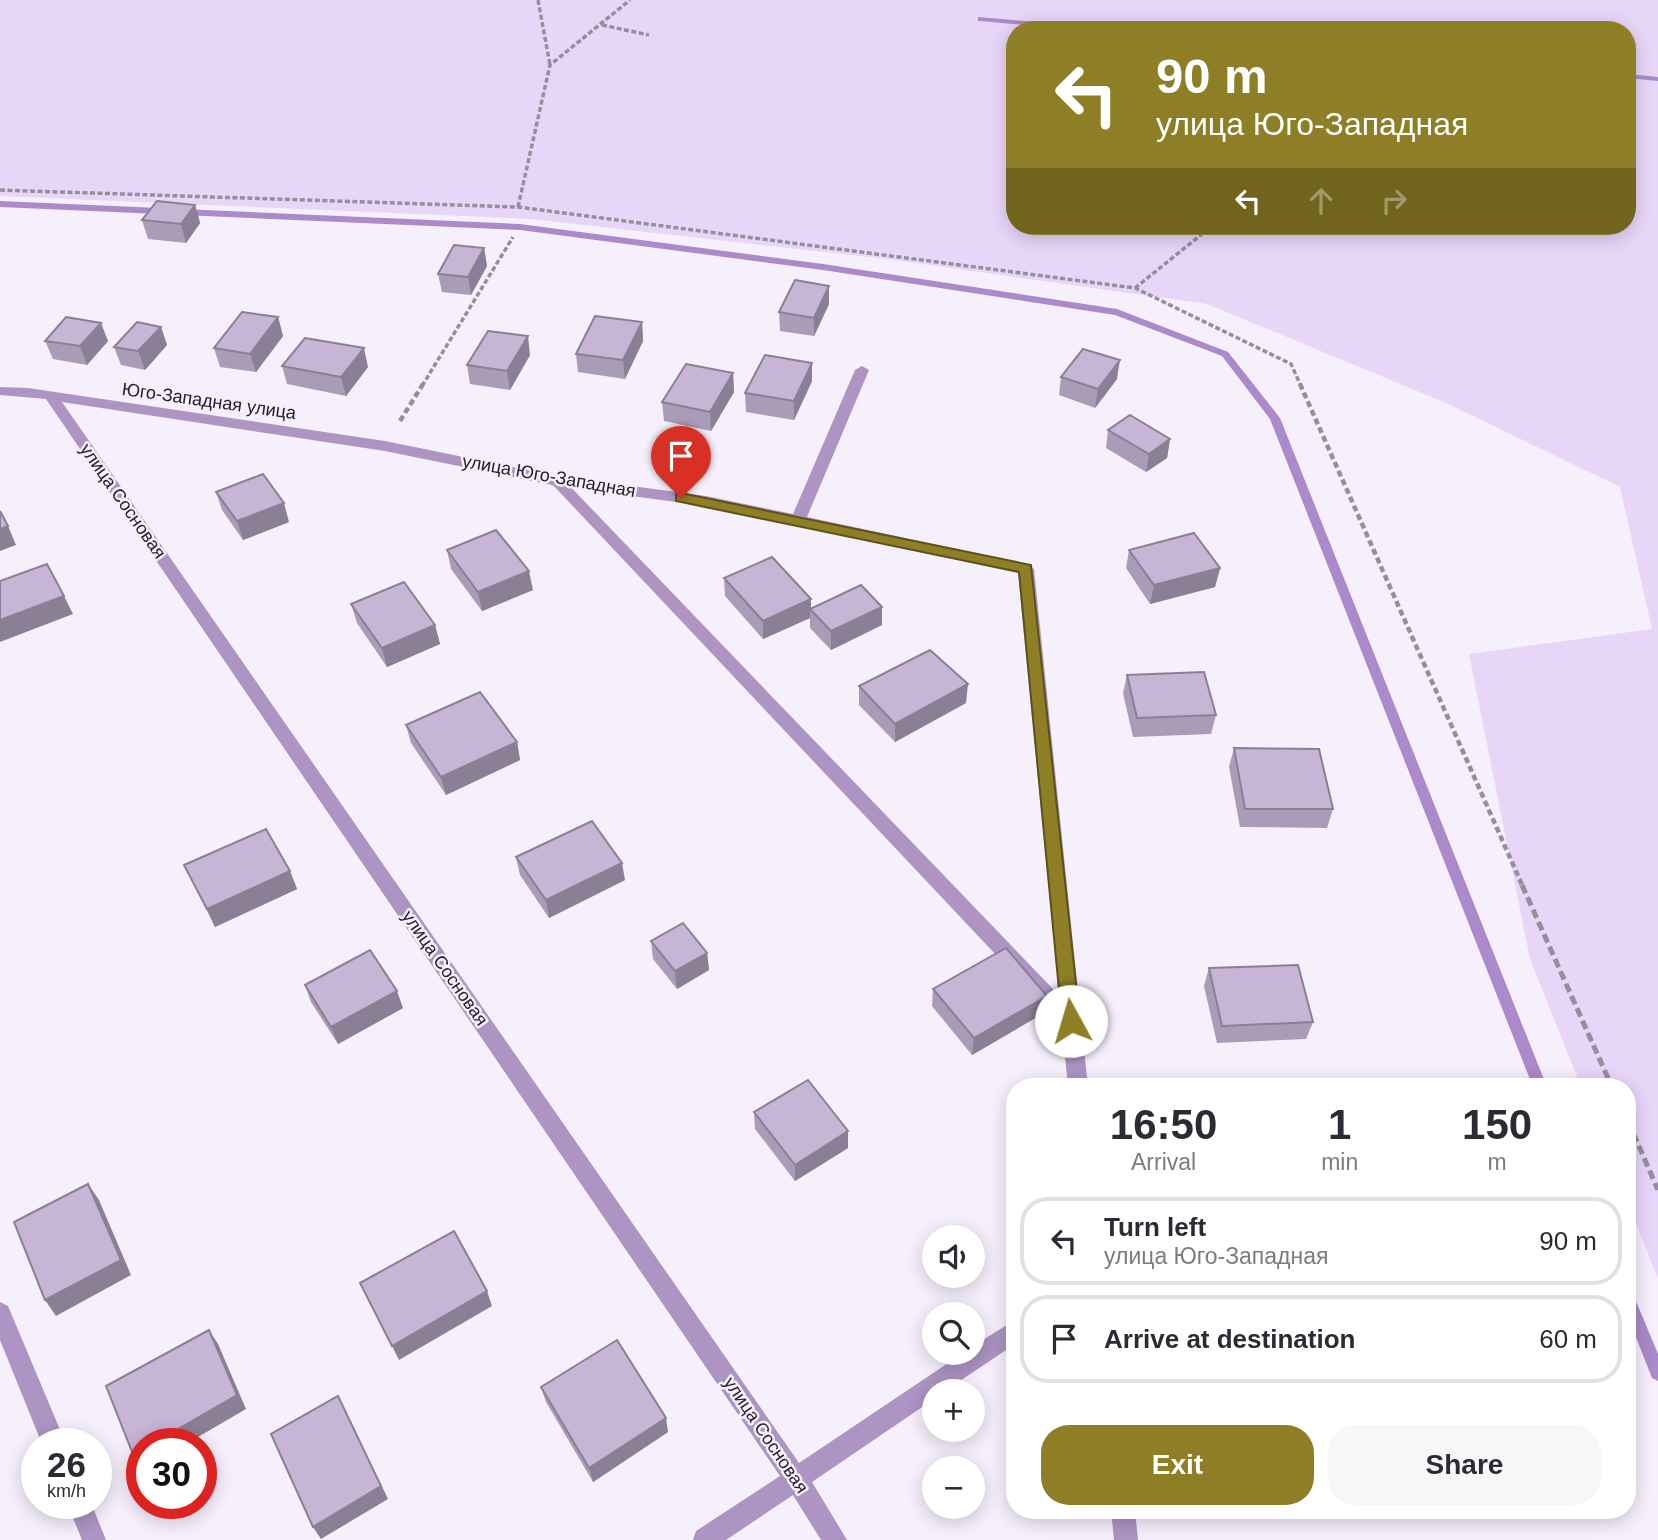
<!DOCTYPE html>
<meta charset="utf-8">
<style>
:root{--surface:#fff;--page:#f7f7f7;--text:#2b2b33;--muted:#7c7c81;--line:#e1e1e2;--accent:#8e7e25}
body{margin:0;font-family:Helvetica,sans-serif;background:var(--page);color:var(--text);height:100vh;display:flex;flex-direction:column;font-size:26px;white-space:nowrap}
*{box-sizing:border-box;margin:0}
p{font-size:23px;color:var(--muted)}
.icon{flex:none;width:38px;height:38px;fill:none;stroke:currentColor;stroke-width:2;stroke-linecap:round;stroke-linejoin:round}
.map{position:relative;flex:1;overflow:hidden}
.details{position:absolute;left:1006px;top:1078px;width:630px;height:441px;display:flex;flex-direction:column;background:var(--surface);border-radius:28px;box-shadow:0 4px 18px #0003}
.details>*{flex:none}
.hud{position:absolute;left:1006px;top:21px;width:630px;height:214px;border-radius:28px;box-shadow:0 4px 18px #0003;background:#8e7e25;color:#fff;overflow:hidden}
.controls{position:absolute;left:922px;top:1225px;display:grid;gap:14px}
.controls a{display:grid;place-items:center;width:63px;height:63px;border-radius:50%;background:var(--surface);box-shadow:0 4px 18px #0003;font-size:35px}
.speed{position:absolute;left:21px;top:1428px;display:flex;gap:14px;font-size:35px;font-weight:700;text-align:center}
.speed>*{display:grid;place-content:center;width:91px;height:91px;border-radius:50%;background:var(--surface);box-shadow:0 4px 18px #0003;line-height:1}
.speed small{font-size:18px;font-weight:400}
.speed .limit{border:10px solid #d22;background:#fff;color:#111}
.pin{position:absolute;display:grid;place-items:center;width:60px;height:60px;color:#fff;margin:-72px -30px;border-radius:50% 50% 50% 0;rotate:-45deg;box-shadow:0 0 7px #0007}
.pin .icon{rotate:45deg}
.me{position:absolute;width:77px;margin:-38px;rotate:354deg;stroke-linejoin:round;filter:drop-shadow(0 0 5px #0008)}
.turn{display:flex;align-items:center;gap:24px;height:147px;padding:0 35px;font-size:32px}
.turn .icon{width:91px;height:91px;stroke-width:2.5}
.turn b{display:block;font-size:49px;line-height:60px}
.lanes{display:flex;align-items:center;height:66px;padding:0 35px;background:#0003;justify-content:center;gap:35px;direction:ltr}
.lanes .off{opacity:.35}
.eta{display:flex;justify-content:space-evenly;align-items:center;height:119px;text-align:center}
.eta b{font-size:42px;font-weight:700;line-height:49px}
.button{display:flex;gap:14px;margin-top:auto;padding:14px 35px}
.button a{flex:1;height:80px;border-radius:28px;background:var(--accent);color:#fff;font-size:28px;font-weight:700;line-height:80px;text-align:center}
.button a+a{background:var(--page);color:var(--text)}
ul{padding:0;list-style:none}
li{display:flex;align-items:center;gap:21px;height:88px;margin:0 14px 10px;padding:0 21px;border:4px solid var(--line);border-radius:28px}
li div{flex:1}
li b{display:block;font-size:26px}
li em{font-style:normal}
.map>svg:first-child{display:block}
.green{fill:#e8d6f9;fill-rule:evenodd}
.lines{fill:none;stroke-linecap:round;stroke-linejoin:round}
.stream{fill:#ac89ca;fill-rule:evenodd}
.path-far2{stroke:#958f9b;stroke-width:3.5;stroke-dasharray:5 2.5;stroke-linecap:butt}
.path-far1{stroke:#958f9b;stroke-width:4.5;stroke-dasharray:6 3.5;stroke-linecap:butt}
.path{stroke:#958f9b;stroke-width:5;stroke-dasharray:9 4.5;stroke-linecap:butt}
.service{fill:#ad94c3;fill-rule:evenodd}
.minor{fill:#ad94c3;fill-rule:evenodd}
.wall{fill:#aa9cb7}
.shaded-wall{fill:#8b7f95}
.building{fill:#c6b5d5;stroke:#8b7f95;stroke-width:2}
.route{fill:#8e7e25;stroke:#5c5218;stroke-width:2}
.labels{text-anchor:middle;stroke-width:5;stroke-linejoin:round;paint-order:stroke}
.street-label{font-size:18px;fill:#26202c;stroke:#f6f0fd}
</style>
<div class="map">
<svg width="1658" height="1540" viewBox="0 0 1658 1540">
<rect width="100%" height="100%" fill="#f6f0fd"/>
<path class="green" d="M0 0H1658V1279L1628 1203V1087H1581L1530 959 1469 654 1652 629 1620 487 1446 403 1207 304 887 259 531 219 0 196ZM1015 30H1628V226H1015Z"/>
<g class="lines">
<g class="stream">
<path d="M978 17 1106 28 1110 30H1077L981 21H978Z"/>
<path d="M1628 74 1658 77V81L1628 78Z"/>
<path d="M0 201 520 224 823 264 1117 309 1228 352 1280 418 1547 1087H1533L1270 419 1222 356 1115 315 823 270 520 230 0 207Z"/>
<path d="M1628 1292 1633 1294 1658 1354V1381L1652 1378 1628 1317Z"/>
</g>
<g class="path-far2">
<path d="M538 0 550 65"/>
<path d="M602 25 649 35"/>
<path d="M0 190 518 207 1135 288 1291 364 1301 386"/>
<path d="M518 207 550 65 630 0"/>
<path d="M1135 288 1212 226"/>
<path d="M422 386 513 237"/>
</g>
<g class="path-far1">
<path d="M1300 384 1523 887"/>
<path d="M400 421 423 384"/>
</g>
<g class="path">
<path d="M1522 885 1612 1087"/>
<path d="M1628 1121 1658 1190"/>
</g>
<path class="service" d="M557 476 562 478 1078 1015 1081 1021 1078 1027 1071 1029 1064 1027 552 484 549 481Z"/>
<g class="minor">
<path d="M862 366 869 370 807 517 1026 564 1034 569 1088 1087H1068L1018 573 706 506 557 486 385 451 62 402 799 1463 963 1353H973V1346L1015 1320V1344L945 1391H934V1399L812 1482 847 1540H821L793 1495 726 1540H693L696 1531 780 1476 46 399 0 395V387L28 388 385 441 557 476 706 496 793 514 855 370Z"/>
<path d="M0 1302 8 1306 66 1444H42L0 1340Z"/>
<path d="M67 1503H91L106 1540H82Z"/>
<path d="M1111 1510H1135L1138 1540H1114Z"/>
</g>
</g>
<g class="wall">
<path d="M195 205 200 223 186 243 148 239 142 220Z"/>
<path d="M484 248 487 266 471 295 442 292 438 274Z"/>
<path d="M829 304 814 336 780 331 779 312Z"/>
<path d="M278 317 283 336 256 372 220 367 214 348Z"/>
<path d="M642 322 643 341 625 379 578 372 576 354Z"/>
<path d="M161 327 167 345 145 370 121 365 114 347Z"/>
<path d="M45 341H108L87 365 53 359Z"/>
<path d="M530 355 510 390 470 384 467 365Z"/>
<path d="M282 366 368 367 346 396 287 384Z"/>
<path d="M733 373 734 392 711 431 664 421 662 402Z"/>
<path d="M1061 377 1117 379 1095 408 1059 395Z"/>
<path d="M812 381 794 420 746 412 745 393Z"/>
<path d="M1108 430 1170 439 1167 458 1146 472 1106 448Z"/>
<path d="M216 492 289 522 243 540 222 510Z"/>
<path d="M447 550 533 590 482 611 451 569Z"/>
<path d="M1129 550 1220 568 1215 587 1150 604 1126 568Z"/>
<path d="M724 578 811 599V609L882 625 831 650 810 628V618L763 639 725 596Z"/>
<path d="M351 604 435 625 440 644 387 667 357 623Z"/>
<path d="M1127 675 1216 715 1211 734 1133 737 1123 693Z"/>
<path d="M859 686 966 703 895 742 859 705Z"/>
<path d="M406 725 517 742 520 760 446 795 411 743Z"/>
<path d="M1234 748 1333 809 1327 828 1240 827 1229 767Z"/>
<path d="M516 857 625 880 549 918 520 875Z"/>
<path d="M184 865 290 871 297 889 215 927Z"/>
<path d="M651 941 707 953 709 970 677 989 653 959Z"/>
<path d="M1209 968 1313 1022 1306 1039 1217 1043 1204 986Z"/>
<path d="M305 985 403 1008 338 1044 311 1002Z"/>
<path d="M933 989 1047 996 1044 1013 972 1055 932 1006Z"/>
<path d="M754 1112 848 1131V1148L795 1181 755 1129Z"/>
<path d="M541 1387 668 1432 593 1482 546 1402Z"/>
</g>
<g class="shaded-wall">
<path d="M195 205 200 223 186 243 181 224Z"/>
<path d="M484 248 487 266 471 295 468 277Z"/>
<path d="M829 286V304L814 336V318Z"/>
<path d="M278 317 283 336 256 372 250 354Z"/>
<path d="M642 322 643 341 625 379 623 360Z"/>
<path d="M101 323 108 341 87 365 80 346Z"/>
<path d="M161 327 167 345 145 370 138 351Z"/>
<path d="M528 336 530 355 510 390 507 371Z"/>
<path d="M364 348 368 367 346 396 341 377Z"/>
<path d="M1120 360 1117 379 1095 408 1098 389Z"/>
<path d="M812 363V381L794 420V401Z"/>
<path d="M733 373 734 392 711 431 710 412Z"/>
<path d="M1170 439 1167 458 1146 472 1149 454Z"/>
<path d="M284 503 289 522 243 540 237 521Z"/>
<path d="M8 526 16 545 0 551V529Z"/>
<path d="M1220 568 1215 587 1150 604 1154 585Z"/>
<path d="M529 571 533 590 482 611 478 592Z"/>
<path d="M64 596 73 614 0 642V620Z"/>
<path d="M811 599V611L810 609V618L763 639V621Z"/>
<path d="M882 607V625L831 650V631Z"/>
<path d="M435 625 440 644 387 667 382 648Z"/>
<path d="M968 684 966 703 895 742V724Z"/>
<path d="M517 742 520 760 446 795 441 777Z"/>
<path d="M622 863 625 880 549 918 546 900Z"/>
<path d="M290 871 297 889 215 927 207 909Z"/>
<path d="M707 953 709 970 677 989 675 971Z"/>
<path d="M397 991 403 1008 338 1044 331 1027Z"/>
<path d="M1047 996 1044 1013 972 1055 974 1038Z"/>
<path d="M848 1131V1148L795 1181V1165Z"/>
<path d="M88 1184 99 1200 131 1275 56 1316 45 1300Z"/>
<path d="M487 1291 492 1306 399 1360 392 1346Z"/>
<path d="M209 1330 218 1344 246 1409 186 1444H152Z"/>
<path d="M338 1396 388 1499 321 1539 313 1527Z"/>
<path d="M666 1418 668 1432 593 1482 589 1468Z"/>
<path d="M142 1449V1465L133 1454Z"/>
</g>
<g class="building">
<path d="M157 201 195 205 181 224 142 220Z"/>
<path d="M454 245 484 248 468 277 438 274Z"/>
<path d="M795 280 829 286 814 318 779 312Z"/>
<path d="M242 312 278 317 250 354 214 348Z"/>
<path d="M595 316 642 322 623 360 576 354Z"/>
<path d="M66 317 101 323 80 346 45 341Z"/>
<path d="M137 322 161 327 138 351 114 347Z"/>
<path d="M488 331 528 336 507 371 467 365Z"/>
<path d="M305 338 364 348 341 377 282 366Z"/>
<path d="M1083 349 1120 360 1098 389 1061 377Z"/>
<path d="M765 355 812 363 794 401 745 393Z"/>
<path d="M686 364 733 373 710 412 662 402Z"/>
<path d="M1130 415 1170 439 1149 454 1108 430Z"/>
<path d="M263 474 284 503 237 521 216 492Z"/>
<path d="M0 511 8 526 0 529Z"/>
<path d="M496 530 529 571 478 592 447 550Z"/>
<path d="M1194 533 1220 568 1154 585 1129 550Z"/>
<path d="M772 557 811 599 763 621 724 578Z"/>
<path d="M47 564 64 596 0 620V581Z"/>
<path d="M404 582 435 625 382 648 351 604Z"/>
<path d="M861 585 882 607 831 631 810 609Z"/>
<path d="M930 650 968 684 895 724 859 686Z"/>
<path d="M1204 672 1216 715 1137 718 1127 675Z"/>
<path d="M480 692 517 742 441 777 406 725Z"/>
<path d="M1234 748 1319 749 1333 809H1245Z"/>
<path d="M592 821 622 863 546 900 516 857Z"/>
<path d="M266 829 290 871 207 909 184 865Z"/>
<path d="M683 923 707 953 675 971 651 941Z"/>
<path d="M1006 948 1047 996 974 1038 933 989Z"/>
<path d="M370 950 397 991 331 1027 305 985Z"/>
<path d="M1298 965 1313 1022 1222 1026 1209 968Z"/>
<path d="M808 1080 848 1131 795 1165 754 1112Z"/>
<path d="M88 1184 121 1260 45 1300 14 1222Z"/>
<path d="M454 1231 487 1291 392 1346 360 1283Z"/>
<path d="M209 1330 237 1395 152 1444H142V1449L133 1454 106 1386Z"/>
<path d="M617 1340 666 1418 589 1468 541 1387Z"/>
<path d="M338 1396 381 1486 313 1527 271 1434Z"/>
</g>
<path class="route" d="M681 493 1031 565 1080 1021 1077 1026 1071 1029 1065 1026 1062 1021 1019 572 676 501V494Z"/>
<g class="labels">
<g class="street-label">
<text transform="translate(209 401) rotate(8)" y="6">Юго-Западная улица</text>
<text transform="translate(549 476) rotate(10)" y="6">улица Юго-Западная</text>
<text transform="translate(123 501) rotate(55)" y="6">улица Сосновая</text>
<text transform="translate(445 968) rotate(55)" y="6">улица Сосновая</text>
<text transform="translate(766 1435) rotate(56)" y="6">улица Сосновая</text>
</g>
</g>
</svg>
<div class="controls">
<a><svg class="icon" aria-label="sound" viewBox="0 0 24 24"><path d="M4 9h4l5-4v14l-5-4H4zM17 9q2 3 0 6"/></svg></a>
<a><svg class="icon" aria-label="search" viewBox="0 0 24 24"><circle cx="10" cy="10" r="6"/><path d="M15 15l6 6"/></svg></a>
<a>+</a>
<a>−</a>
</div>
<div class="speed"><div>26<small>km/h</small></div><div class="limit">30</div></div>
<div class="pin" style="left:681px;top:498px;background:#d93025"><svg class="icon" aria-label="arrive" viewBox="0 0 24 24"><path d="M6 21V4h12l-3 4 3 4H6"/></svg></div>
<svg class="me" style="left:1071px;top:1021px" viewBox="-20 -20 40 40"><circle r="19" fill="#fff"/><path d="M0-13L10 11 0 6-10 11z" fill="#8e7e25"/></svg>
<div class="hud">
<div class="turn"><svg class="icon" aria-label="left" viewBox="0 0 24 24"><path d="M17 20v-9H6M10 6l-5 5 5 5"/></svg><div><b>90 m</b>улица Юго-Западная</div></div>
<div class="lanes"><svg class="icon" aria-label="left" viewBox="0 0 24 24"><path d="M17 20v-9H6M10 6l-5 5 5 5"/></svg><svg class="icon off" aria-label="ahead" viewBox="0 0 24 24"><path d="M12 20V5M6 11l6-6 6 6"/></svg><svg class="icon off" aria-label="right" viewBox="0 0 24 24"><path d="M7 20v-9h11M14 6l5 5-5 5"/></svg></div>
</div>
<section class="details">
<div class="eta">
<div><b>16:50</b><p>Arrival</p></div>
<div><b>1</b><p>min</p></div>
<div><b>150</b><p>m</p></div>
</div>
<ul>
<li><svg class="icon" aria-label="left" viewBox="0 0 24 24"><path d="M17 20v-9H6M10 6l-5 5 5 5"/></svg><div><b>Turn left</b><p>улица Юго-Западная</p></div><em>90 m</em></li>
<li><svg class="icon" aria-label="arrive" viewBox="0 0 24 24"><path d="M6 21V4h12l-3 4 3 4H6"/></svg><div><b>Arrive at destination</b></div><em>60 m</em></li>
</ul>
<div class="button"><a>Exit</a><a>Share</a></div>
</section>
</div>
